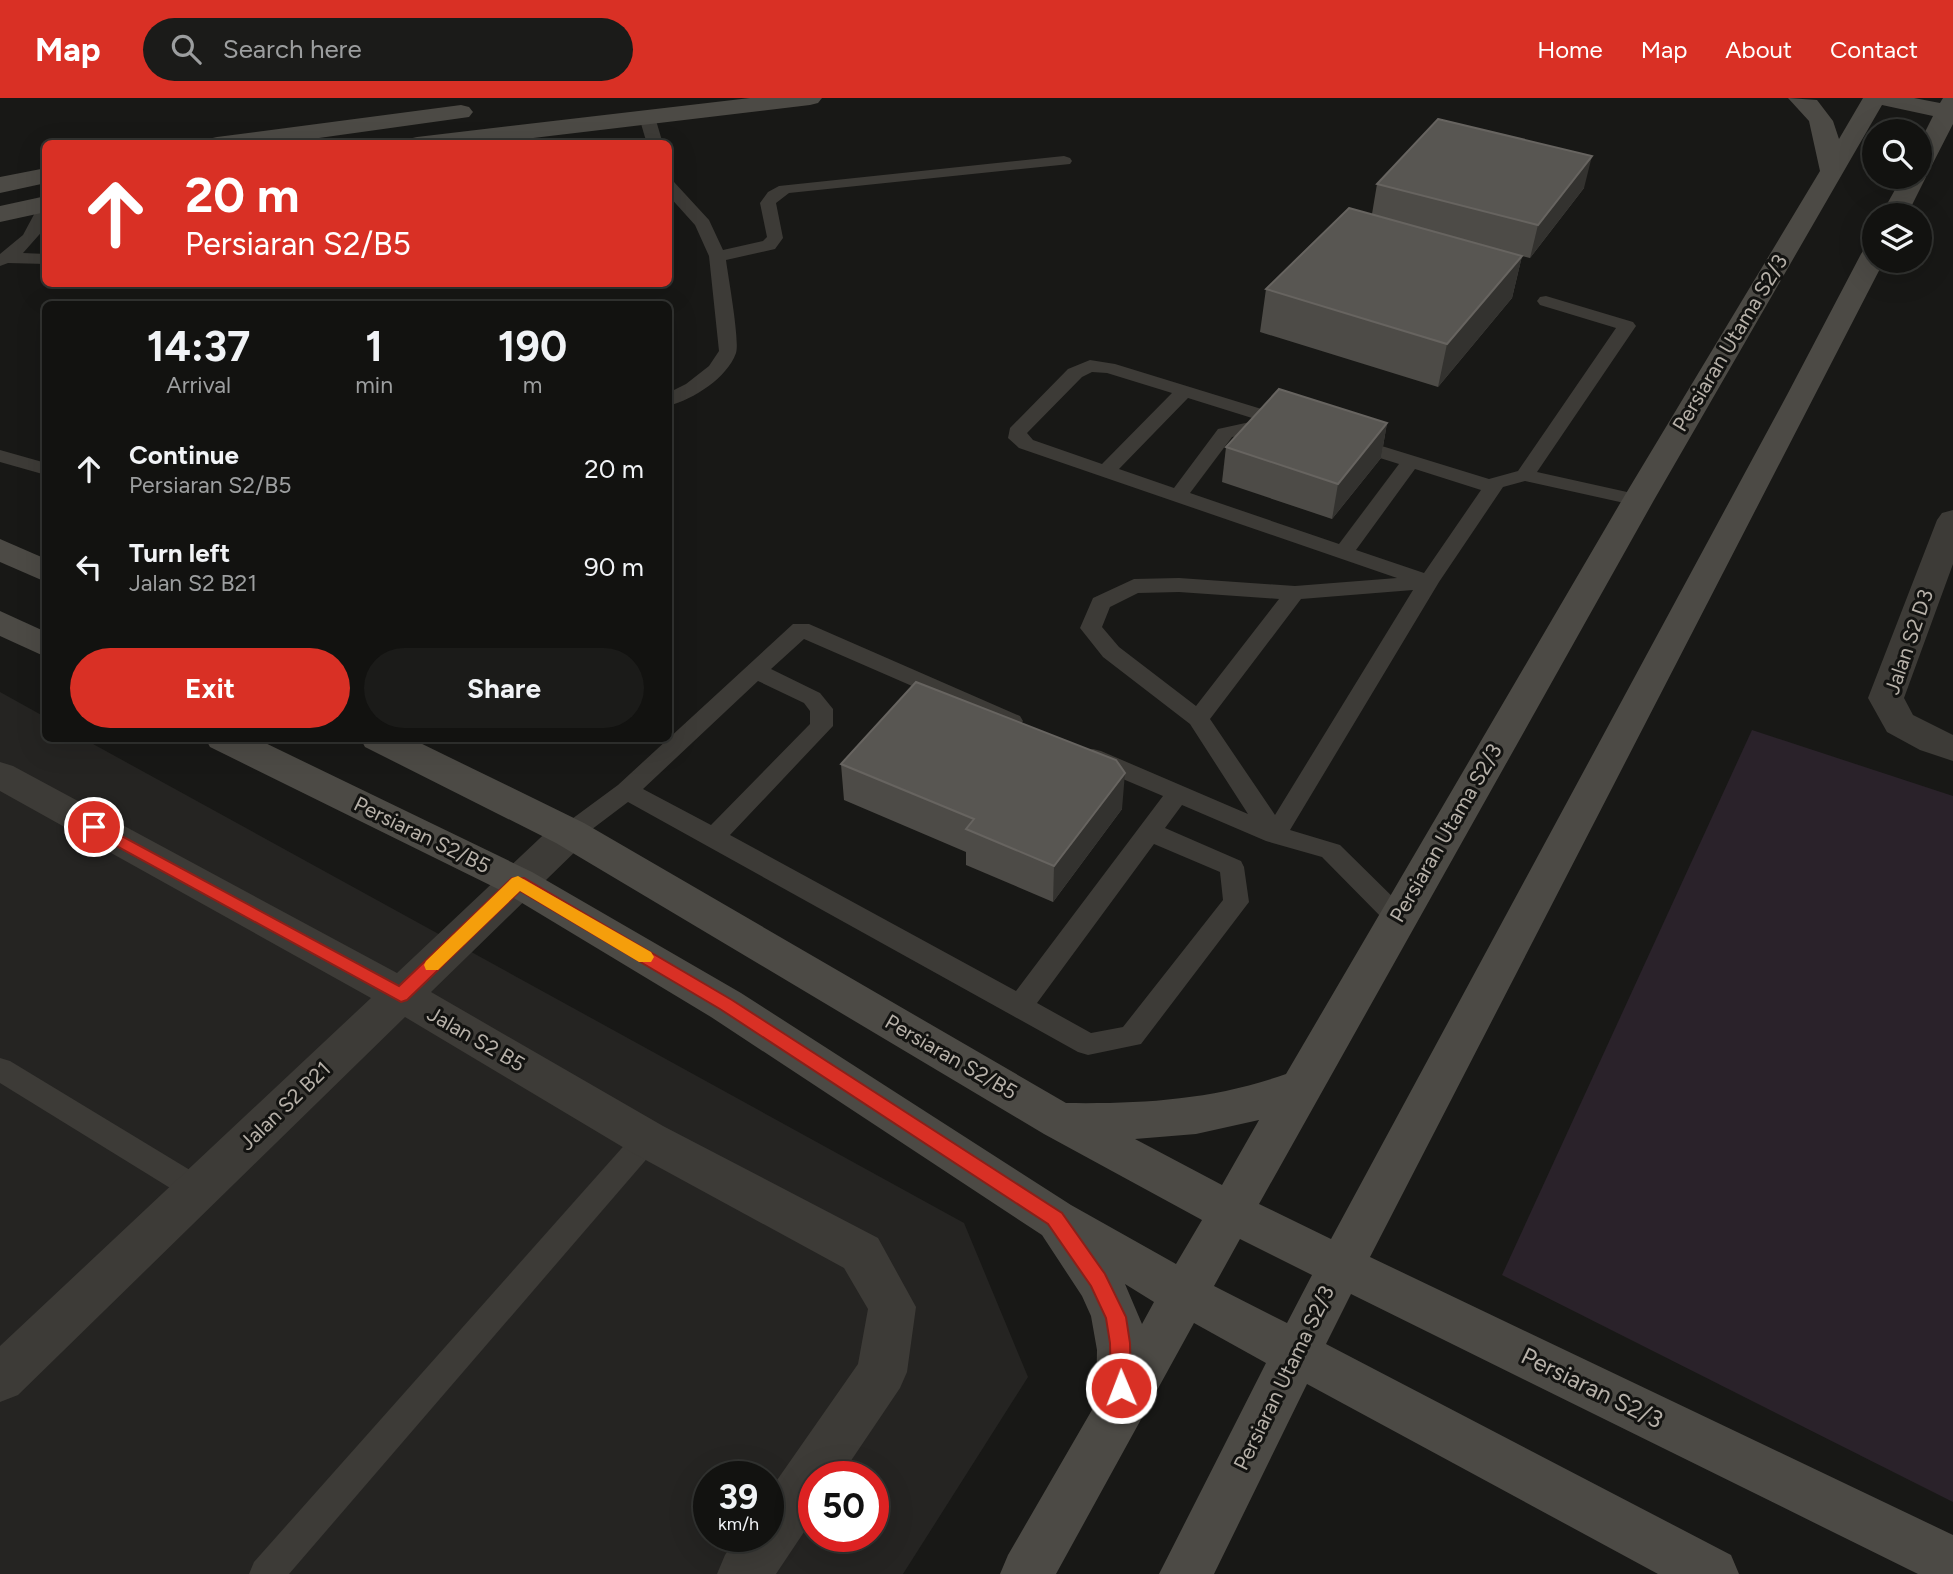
<!DOCTYPE html>
<style>
:root{--surface:#121210;--page:#1b1b19;--text:#f1f3f6;--muted:#9c9e9f;--line:#313230;--accent:#d93025}
body{margin:0;font-family:Figtree,sans-serif;background:var(--page);color:var(--text);height:100vh;display:flex;flex-direction:column;font-size:26px;white-space:nowrap}
*{box-sizing:border-box;margin:0}
p{font-size:23px;color:var(--muted)}
.icon{flex:none;width:38px;height:38px;fill:none;stroke:currentColor;stroke-width:2;stroke-linecap:round;stroke-linejoin:round}
.map{position:relative;flex:1;overflow:hidden}
.sheet{position:absolute;left:42px;top:203px;width:630px;height:441px;display:flex;flex-direction:column;background:var(--surface);border-radius:10px;box-shadow:0 7px 28px #0002,0 0 0 2px var(--line)}
.sheet>*{flex:none}
.guide{position:absolute;left:42px;top:42px;width:630px;height:147px;border-radius:10px;box-shadow:0 7px 28px #0002,0 0 0 2px var(--line);background:#d93025;color:#fff;overflow:hidden}
.fabs{position:absolute;left:1862px;top:21px;display:grid;gap:14px}
.fabs a{display:grid;place-items:center;width:70px;height:70px;border-radius:50%;background:var(--surface);box-shadow:0 7px 28px #0002,0 0 0 2px var(--line);font-size:35px}
.speed{position:absolute;left:693px;top:1363px;display:flex;gap:14px;font-size:35px;font-weight:700;text-align:center}
.speed>*{display:grid;place-content:center;width:91px;height:91px;border-radius:50%;background:var(--surface);box-shadow:0 7px 28px #0002,0 0 0 2px var(--line);line-height:1}
.speed small{font-size:18px;font-weight:400}
.speed .limit{border:10px solid #d22;background:#fff;color:#111}
.pin{position:absolute;display:grid;place-items:center;width:60px;height:60px;color:#fff;margin:-30px;border:4px solid #fff;border-radius:50%;box-shadow:0 2px 7px #0007}
.me{position:absolute;width:77px;margin:-38px;rotate:359deg;stroke-linejoin:round;filter:drop-shadow(0 0 5px #0008)}
.turn{display:flex;align-items:center;gap:24px;height:147px;padding:0 28px;font-size:32px}
.turn .icon{width:91px;height:91px;stroke-width:2.5}
.turn b{display:block;font-size:49px;line-height:60px}
.eta{display:flex;justify-content:space-evenly;align-items:center;height:119px;text-align:center}
.eta b{font-size:42px;font-weight:700;line-height:49px}
.primary-button{display:flex;gap:14px;margin-top:auto;padding:14px 28px}
.primary-button a{flex:1;height:80px;border-radius:42px;background:var(--accent);color:#fff;font-size:28px;font-weight:700;line-height:80px;text-align:center}
.primary-button a+a{background:var(--page);color:var(--text)}
ul{padding:0;list-style:none}
li{display:flex;align-items:center;gap:21px;height:98px;padding:0 28px}
li div{flex:1}
li b{display:block;font-size:26px}
li em{font-style:normal}
header{display:flex;align-items:center;gap:42px;box-sizing:border-box;height:98px;padding:0 35px;background:var(--accent);color:#fff}
header strong{font-size:33px}
nav{display:flex;gap:38px;margin-inline-start:auto;font-size:24px}
.search{width:490px;height:63px;background:var(--page);display:flex;align-items:center;gap:18px;box-sizing:border-box;padding:0 24px;border-radius:38px;color:var(--muted);font-size:26px}
.map>svg:first-child{display:block}
.built{fill:#252422;fill-rule:evenodd}
.green{fill:#2a222a}
.lines{fill:none;stroke-linecap:round;stroke-linejoin:round}
.lane{fill:#3d3b37;fill-rule:evenodd}
.street{fill:#3d3b37;fill-rule:evenodd}
.secondary{fill:#4c4a45;fill-rule:evenodd}
.wall{fill:#4d4b47}
.shaded-wall{fill:#33322f}
.building{fill:#585652;stroke:#676460;stroke-width:2}
.route{fill:#d93025;stroke:#8d1f18;stroke-width:2}
.slow{fill:#f59e0b}
.labels{text-anchor:middle;stroke-width:6;stroke-linejoin:round;paint-order:stroke}
.street-label{font-size:21px;fill:#b7b1a9;stroke:#131311}
.near-street-label{font-size:24px;fill:#b7b1a9;stroke:#131311}
</style>
<header>
<strong>Map</strong>
<div class="search"><svg class="icon" aria-label="search" viewBox="0 0 24 24"><circle cx="10" cy="10" r="6"/><path d="M15 15l6 6"/></svg>Search here</div>
<nav><a>Home</a><a>Map</a><a>About</a><a>Contact</a></nav>
</header>
<div class="map">
<svg width="1953" height="1476" viewBox="0 0 1953 1476">
<rect width="100%" height="100%" fill="#181816"/>
<path class="built" d="M0 594 45 619 46 640 84 641 964 1125 1028 1279 903 1476H0ZM709 1379H768V1438H709ZM814 1379H873V1438H814Z"/>
<path class="green" d="M1752 632 1953 698V1404L1502 1177Z"/>
<g class="lines">
<g class="lane">
<path d="M647 14 655 19 663 46H647L639 19Z"/>
<path d="M1064 58 1070 60 1072 63 1070 66 789 95 776 105 783 140 775 151 726 162C728 178 740 243 736 255 727 280 694 301 668 308V295L686 286 709 268 719 253 709 158 695 127 668 97V82L674 84 709 122 723 152 763 143 767 139 760 105 768 94 779 88Z"/>
<path d="M46 104V129L23 155 46 156V166L8 165 0 168V156L23 137 38 109Z"/>
<path d="M1546 198 1633 224 1636 228 1537 374 1645 398 1648 402 1645 406 1638 408 1525 383 1503 389 1439 484 1290 732 1340 747 1407 813 1411 820 1407 827 1398 830 1389 827 1322 759 1266 743 1182 707 1165 730 1241 763 1244 769 1249 804 1141 946 1088 957 1078 954 628 704 579 741 570 744 561 741 558 735 561 729 618 687 793 526H809L1020 618 1023 623 1020 628 1012 631 1004 628 804 541 771 571 820 595 833 611V628L730 737 1016 893 1163 698 1085 665 1081 659 1085 653 1093 651 1101 653 1248 716 1190 626 1103 559 1080 530 1093 500 1134 481 1179 480 1295 488 1397 480 1019 350 1008 340 1010 330 1068 271 1090 262 1115 266 1294 321 1297 325 1294 329 1287 331 1188 300 1119 371 1174 390 1218 331 1250 324 1281 330 1284 334 1274 340 1250 336 1232 339 1190 395 1339 446 1399 366 1345 349 1342 345 1345 341H1359L1489 381 1518 373 1616 230 1540 207 1537 203 1540 199ZM1092 274 1107 275 1172 295 1102 366 1033 342 1027 335 1082 279ZM1415 371 1481 392 1424 475 1356 452ZM1413 492 1275 717 1210 621 1301 501ZM1179 494 1279 501 1196 608 1119 549 1102 529 1110 509 1138 495ZM758 583 804 605 810 613V626L711 727 643 691ZM1154 746 1220 774 1223 802 1123 929 1091 935 1037 905Z"/>
<path d="M0 352 46 365V377L0 364Z"/>
<path d="M0 960 10 963 208 1083 213 1092 208 1101 198 1104 188 1101 0 985Z"/>
<path d="M647 1029 657 1033 661 1041 657 1049 289 1476H249L254 1464 637 1033Z"/>
</g>
<g class="street">
<path d="M1953 412V466L1904 600 1913 617 1953 637V663L1920 652 1887 634 1868 600 1937 422 1942 415Z"/>
<path d="M0 664 13 668 397 875 556 725 570 721 584 725 589 735 584 745 431 894 663 1028 878 1140 916 1209 907 1274 900 1290 840 1379H814V1419L776 1476H717L725 1457 738 1438H768V1395L858 1266 868 1211 844 1170 631 1054 405 919 18 1297 0 1304V1248L371 900 0 693Z"/>
</g>
<g class="secondary">
<path d="M750 0H822L818 5 810 7 483 46H405L408 41 417 39Z"/>
<path d="M1788 0 1817 2 1833 23 1839 41 1863 0H1914L1940 5 1943 0H1953V26L1932 67 1929 72 1923 74 1926 79 1907 117H1881L1902 79H1920V44L1933 18 1882 7 1654 402 1259 1106 1331 1141 1787 297 1861 156 1865 150 1874 148V163H1884L1370 1159 1953 1437V1476H1918L1351 1196 1326 1246 1731 1457 1739 1476H1658L1307 1286 1214 1476H1159L1266 1265 1194 1225 1056 1476H1000L1008 1457 1096 1305 1097 1252 1091 1218 1082 1198 1042 1137 711 919 504 794 210 649 205 640H255L532 774 741 895 1071 1107 1176 1166 1202 1122 1044 1036 556 745 365 649 360 640H410L584 725 1066 1005C1142 1006 1213 1002 1286 976L1622 402 1820 73 1809 23ZM1259 1022 1222 1087 1135 1041 1196 1036ZM1240 1141 1312 1177 1287 1225 1214 1188ZM1125 1186 1154 1204 1142 1226Z"/>
<path d="M461 7 469 9 473 14 469 19 276 46H205L208 41 217 39Z"/>
<path d="M46 70V85L0 95V79Z"/>
<path d="M46 98V114L0 124V108Z"/>
<path d="M0 441 46 461V484L0 464Z"/>
<path d="M0 513 46 534V559L0 538Z"/>
</g>
</g>
<g class="wall">
<path d="M1377 86 1584 90 1530 160 1522 158 1512 200 1438 289 1260 234 1266 191 1372 116Z"/>
<path d="M1387 325 1381 360 1332 421 1222 384 1226 349Z"/>
<path d="M841 666 1122 711 1053 804 966 767V754L844 702Z"/>
</g>
<g class="shaded-wall">
<path d="M1592 58 1584 90 1530 160 1538 127Z"/>
<path d="M1522 158 1512 200 1438 289 1447 246Z"/>
<path d="M1387 325 1381 360 1332 421 1338 386Z"/>
<path d="M1125 675 1122 711 1053 804 1054 768Z"/>
</g>
<g class="building">
<path d="M1438 21 1592 58 1538 127 1377 86Z"/>
<path d="M1349 110 1522 158 1447 246 1266 191Z"/>
<path d="M1279 291 1387 325 1338 386 1226 349Z"/>
<path d="M916 584 1116 662 1125 675 1054 768 966 731 974 721 841 666Z"/>
</g>
<path class="route" d="M94 723 399 888 512 780H524L732 902 1062 1115 1105 1176 1126 1219 1130 1245 1131 1290 1128 1296 1121 1299 1114 1296 1111 1290 1110 1245 1106 1220 1091 1188 1048 1126 720 911 520 793 407 902 401 904 89 733 86 729Z"/>
<path class="slow" d="M518 778 651 854 654 859 651 864H639L520 793 438 872H426L424 867 426 863 512 780Z"/>
<g class="labels">
<g class="street-label">
<text transform="translate(1730 245) rotate(-59)" y="7">Persiaran Utama S2/3</text>
<text transform="translate(1909 544) rotate(-71)" y="7">Jalan S2 D3</text>
<text transform="translate(1446 735) rotate(-60)" y="7">Persiaran Utama S2/3</text>
<text transform="translate(422 737) rotate(26)" y="7">Persiaran S2/B5</text>
<text transform="translate(476 941) rotate(30)" y="7">Jalan S2 B5</text>
<text transform="translate(951 959) rotate(30)" y="7">Persiaran S2/B5</text>
<text transform="translate(285 1008) rotate(-44)" y="7">Jalan S2 B21</text>
<text transform="translate(1284 1280) rotate(-64)" y="7">Persiaran Utama S2/3</text>
</g>
<g class="near-street-label">
<text transform="translate(1592 1290) rotate(26)" y="8">Persiaran S2/3</text>
</g>
</g>
</svg>
<div class="fabs">
<a><svg class="icon" aria-label="search" viewBox="0 0 24 24"><circle cx="10" cy="10" r="6"/><path d="M15 15l6 6"/></svg></a>
<a><svg class="icon" aria-label="layers" viewBox="0 0 24 24"><path d="M12 4l9 5-9 5-9-5zM3 14l9 5 9-5"/></svg></a>
</div>
<div class="speed"><div>39<small>km/h</small></div><div class="limit">50</div></div>
<div class="pin" style="left:94px;top:729px;background:#d93025"><svg class="icon" aria-label="arrive" viewBox="0 0 24 24"><path d="M6 21V4h12l-3 4 3 4H6"/></svg></div>
<svg class="me" style="left:1121px;top:1290px" viewBox="-20 -20 40 40"><circle r="17" fill="#d93025" stroke="#fff" stroke-width="3"/><path d="M0-11L8 9 0 5-8 9z" fill="#fff"/></svg>
<div class="guide">
<div class="turn"><svg class="icon" aria-label="ahead" viewBox="0 0 24 24"><path d="M12 20V5M6 11l6-6 6 6"/></svg><div><b>20 m</b>Persiaran S2/B5</div></div>
</div>
<section class="sheet">
<div class="eta">
<div><b>14:37</b><p>Arrival</p></div>
<div><b>1</b><p>min</p></div>
<div><b>190</b><p>m</p></div>
</div>
<ul>
<li><svg class="icon" aria-label="ahead" viewBox="0 0 24 24"><path d="M12 20V5M6 11l6-6 6 6"/></svg><div><b>Continue</b><p>Persiaran S2/B5</p></div><em>20 m</em></li>
<li><svg class="icon" aria-label="left" viewBox="0 0 24 24"><path d="M17 20v-9H6M10 6l-5 5 5 5"/></svg><div><b>Turn left</b><p>Jalan S2 B21</p></div><em>90 m</em></li>
</ul>
<div class="primary-button"><a>Exit</a><a>Share</a></div>
</section>
</div>
